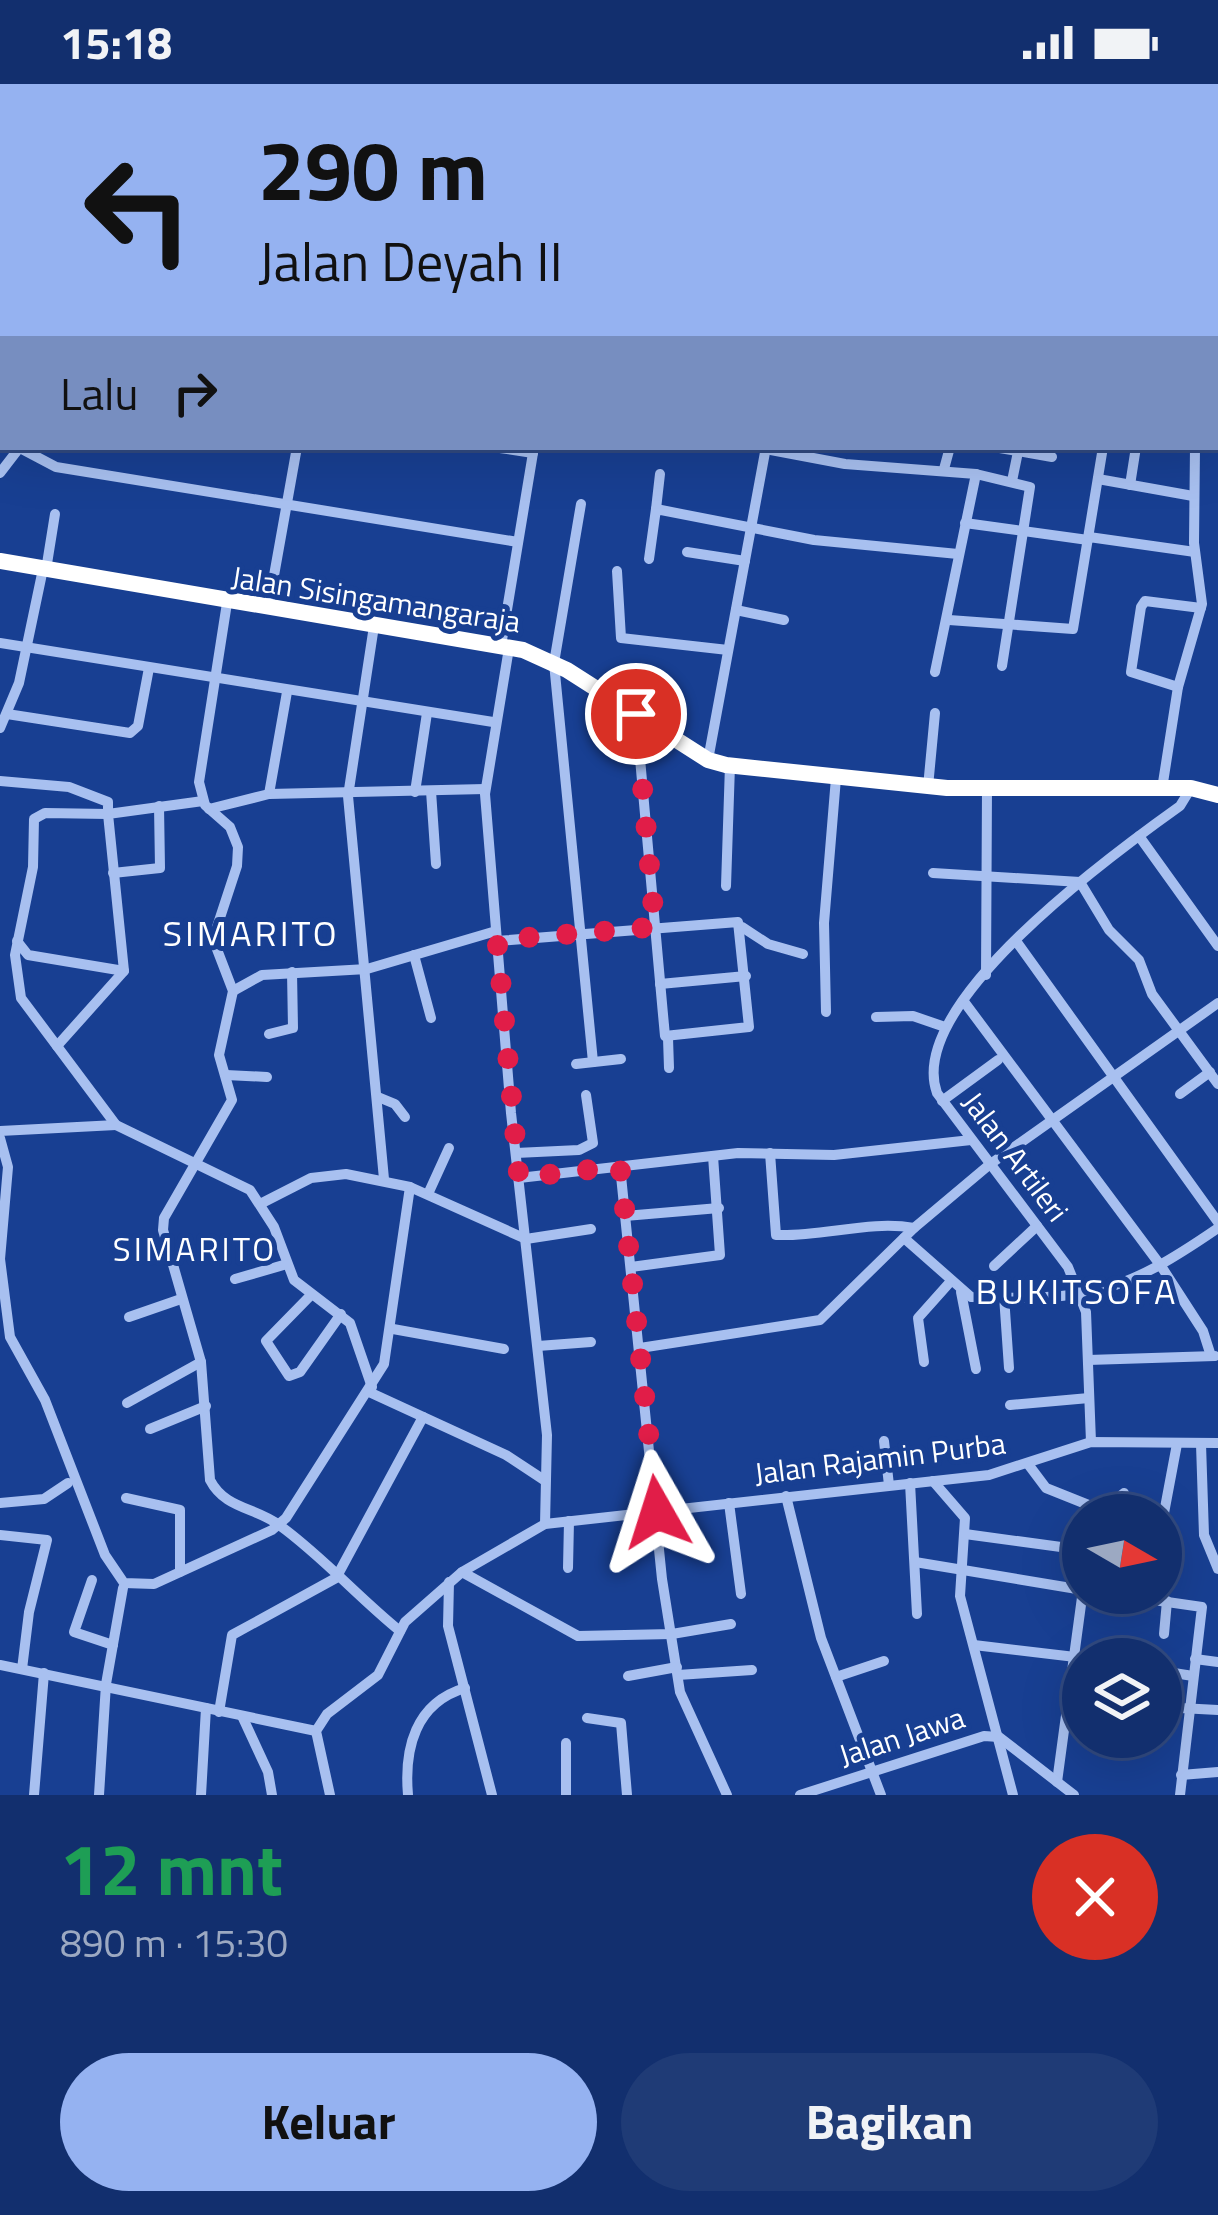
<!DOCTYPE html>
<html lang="id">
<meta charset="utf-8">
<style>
:root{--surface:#122f6e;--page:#1f3b76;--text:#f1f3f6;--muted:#9ca9c2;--line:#314a81;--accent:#95b2f1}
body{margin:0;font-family:"Titillium Web",sans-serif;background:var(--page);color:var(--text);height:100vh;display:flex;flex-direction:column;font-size:45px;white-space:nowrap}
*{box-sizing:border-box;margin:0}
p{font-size:39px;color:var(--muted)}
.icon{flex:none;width:66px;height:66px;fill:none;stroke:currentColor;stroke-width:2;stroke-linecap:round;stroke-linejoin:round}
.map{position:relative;height:1711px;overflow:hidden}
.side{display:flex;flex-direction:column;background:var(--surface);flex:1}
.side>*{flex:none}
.banner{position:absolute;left:0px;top:0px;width:1218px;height:366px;box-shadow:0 12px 48px #0002,0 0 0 3px var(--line);background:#95b2f1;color:#111;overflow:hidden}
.needle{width:78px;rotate:99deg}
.fabs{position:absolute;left:1062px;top:1410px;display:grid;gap:24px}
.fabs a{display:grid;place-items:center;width:120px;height:120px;border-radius:50%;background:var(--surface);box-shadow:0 12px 48px #0002,0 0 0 3px var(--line);font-size:60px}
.pin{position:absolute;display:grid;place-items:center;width:102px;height:102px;color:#fff;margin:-51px;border:6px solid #fff;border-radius:50%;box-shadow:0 3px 12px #0007}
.me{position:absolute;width:132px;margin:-66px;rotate:354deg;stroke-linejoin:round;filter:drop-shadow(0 0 9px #0008)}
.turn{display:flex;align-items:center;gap:42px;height:252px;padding:0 60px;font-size:54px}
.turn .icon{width:156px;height:156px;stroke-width:2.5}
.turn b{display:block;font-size:84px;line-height:102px}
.then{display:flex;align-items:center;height:114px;padding:0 60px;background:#0003;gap:24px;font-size:45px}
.round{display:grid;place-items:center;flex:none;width:126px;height:126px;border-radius:63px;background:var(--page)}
.head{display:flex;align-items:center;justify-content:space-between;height:204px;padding:0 60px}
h1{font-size:72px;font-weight:700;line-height:90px;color:#1e9e55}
.primary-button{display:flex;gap:24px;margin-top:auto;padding:24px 60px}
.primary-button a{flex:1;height:138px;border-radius:72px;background:var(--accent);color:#111;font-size:48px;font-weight:700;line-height:138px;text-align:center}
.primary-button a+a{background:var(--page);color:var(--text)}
.status{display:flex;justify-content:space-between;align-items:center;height:84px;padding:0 60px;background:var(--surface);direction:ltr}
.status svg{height:33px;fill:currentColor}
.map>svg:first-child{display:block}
.green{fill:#2b58b0}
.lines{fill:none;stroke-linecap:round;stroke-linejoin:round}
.minor{stroke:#a8c0f0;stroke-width:10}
.highway{stroke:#fff;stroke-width:16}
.route{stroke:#e11d48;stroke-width:21;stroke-dasharray:0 37.8}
.labels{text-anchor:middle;stroke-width:10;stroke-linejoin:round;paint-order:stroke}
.street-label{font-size:30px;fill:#fff;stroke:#183f92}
.neighbourhood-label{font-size:33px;letter-spacing:3px;fill:#fff;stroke:#183f92}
.quarter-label{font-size:36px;letter-spacing:3px;fill:#fff;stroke:#183f92}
</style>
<div class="status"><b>15:18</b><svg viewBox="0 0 49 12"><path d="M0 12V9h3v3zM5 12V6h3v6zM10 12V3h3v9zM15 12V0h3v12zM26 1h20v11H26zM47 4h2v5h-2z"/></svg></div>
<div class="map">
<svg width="1218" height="1711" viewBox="0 0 1218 1711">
<rect width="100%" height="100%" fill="#183f92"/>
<path class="green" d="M1215 82 1218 84 1215 325Z"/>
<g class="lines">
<g class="minor">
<path d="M976 0 985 3"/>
<path d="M92 3V0"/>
<path d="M167 3V0"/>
<path d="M250 3V0"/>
<path d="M408 3V0"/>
<path d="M476 3 477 0"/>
<path d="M532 3V0"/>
<path d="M594 3V0"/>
<path d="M765 3V0"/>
<path d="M898 3 899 0"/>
<path d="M1115 3V0"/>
<path d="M0 287H3"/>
<path d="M0 326 3 327"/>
<path d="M0 351H3"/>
<path d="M493 363 533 369"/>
<path d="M755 363 845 380 976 390 1030 403 1002 582"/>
<path d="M994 363 1052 373"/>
<path d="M20 364 56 383 518 458"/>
<path d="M944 385 950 363"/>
<path d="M0 389 20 363"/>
<path d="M1098 395 1193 412"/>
<path d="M1012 397 1019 363"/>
<path d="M1130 401 1136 363"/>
<path d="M581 420 554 579 593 978"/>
<path d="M656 425 660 390"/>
<path d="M965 439 1088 456"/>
<path d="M1089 453 1195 468"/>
<path d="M687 468 745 477"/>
<path d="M649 475 656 425 814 456 958 470"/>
<path d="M46 486 55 430"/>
<path d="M617 487 621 554 728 566"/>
<path d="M227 519 199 698 205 721 230 743 238 763 237 782 213 855 233 907 219 971 232 1016 164 1134 163 1146 201 1278 210 1396C225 1425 255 1423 279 1441 321 1471 359 1514 400 1547"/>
<path d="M268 525 297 363"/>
<path d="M736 526 784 536"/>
<path d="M949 536 1073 545 1103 363"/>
<path d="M374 542 348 712 384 1095"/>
<path d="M0 559 493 638"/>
<path d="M501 562 534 363"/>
<path d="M509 564 485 710 511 1029 547 1351 545 1440"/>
<path d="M935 588 976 390"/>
<path d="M1178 603 1131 588 1141 523 1145 517 1201 524"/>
<path d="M7 630 130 649 138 642 149 584"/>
<path d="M0 644 19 599 43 485"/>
<path d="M708 676 766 363"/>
<path d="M0 697 69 703 108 718V730L45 729 34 735 33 783 15 871 21 914 116 1041 250 1106 274 1143 294 1196 350 1239 372 1303"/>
<path d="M928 703 935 629"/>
<path d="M1162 705 1178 603 1202 520 1194 459 1195 363"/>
<path d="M431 707 436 780"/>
<path d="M415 708 427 629"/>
<path d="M269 710 287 608"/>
<path d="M209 725 269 710 485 705"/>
<path d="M1139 752 1218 862"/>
<path d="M113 789 160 784 159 722"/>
<path d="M933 789 1080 798 1109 846 1139 876 1152 910 1218 1000"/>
<path d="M726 802 730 681"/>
<path d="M742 843 768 860 803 870"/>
<path d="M17 857 28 871 124 887"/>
<path d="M497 857 738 838 749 943 665 952C655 845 646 738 636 630"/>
<path d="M1016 857 1218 1138"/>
<path d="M414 871 431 934"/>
<path d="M986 891 987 704"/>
<path d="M660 900 746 892"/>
<path d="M233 907 262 891 367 885 496 847"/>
<path d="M965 919 1161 1182 1203 1247 1211 1272"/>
<path d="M826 928 824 839 836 694"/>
<path d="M876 933 913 932 945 943"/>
<path d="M269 950 293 944 292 888"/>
<path d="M668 954 669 984"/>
<path d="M57 962 124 887 108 730 203 717"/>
<path d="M576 980 621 975"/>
<path d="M226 991 267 993"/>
<path d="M1180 1010 1210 988"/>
<path d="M378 1013 395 1020 405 1033"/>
<path d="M942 1017 998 976"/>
<path d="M0 1047 116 1041"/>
<path d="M0 1054 8 1083 0 1175"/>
<path d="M516 1069 579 1066 593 1059 586 1011"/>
<path d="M770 1069 776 1151C822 1153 870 1136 914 1144"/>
<path d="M620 1082 662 1495 680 1608 727 1711"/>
<path d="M519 1094 738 1069 834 1071 971 1056"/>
<path d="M428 1110 449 1064"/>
<path d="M262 1119 311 1094 346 1090 410 1103 526 1155 591 1145"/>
<path d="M625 1132 719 1124"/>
<path d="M904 1154 971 1213C1090 1216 1119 1212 1218 1144"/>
<path d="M0 1175 10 1253 45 1316 105 1471 124 1499 154 1500 272 1446 286 1434 384 1280 410 1103"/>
<path d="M994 1182 1037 1142"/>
<path d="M631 1183 720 1171 713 1072"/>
<path d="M235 1195 287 1180"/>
<path d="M961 1208 976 1285"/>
<path d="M310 1212 266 1257 289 1292 300 1288 341 1230"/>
<path d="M1004 1212 1009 1284"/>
<path d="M129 1233 181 1215"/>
<path d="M393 1245 504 1265"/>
<path d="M538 1262 591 1258"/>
<path d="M640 1264 820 1236 914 1144 989 1081 1218 919"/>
<path d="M1088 1276 1215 1272"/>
<path d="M924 1278 918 1234 951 1197"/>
<path d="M369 1308 506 1371 544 1396"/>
<path d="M127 1319 201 1278"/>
<path d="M1010 1321 1089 1314"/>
<path d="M150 1345 206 1322"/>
<path d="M884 1357 889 1401"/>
<path d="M1091 1358 1086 1228 1068 1183 937 1009C905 920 1114 769 1180 722L1191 704"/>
<path d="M1201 1360 1204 1451 1218 1485"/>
<path d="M1028 1380 1046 1404 1101 1426"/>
<path d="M933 1397 965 1434 960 1512 1013 1711"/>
<path d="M910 1399 917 1530"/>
<path d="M786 1412 821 1554 881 1711"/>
<path d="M126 1414 180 1426V1488"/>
<path d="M0 1419 44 1415 68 1399"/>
<path d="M729 1419 741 1510"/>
<path d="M1100 1429 1124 1409"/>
<path d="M1161 1445 1177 1360"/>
<path d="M965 1450 1083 1466"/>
<path d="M0 1451 47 1456 29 1528 22 1585"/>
<path d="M915 1478 1083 1506"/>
<path d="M568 1484 569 1437"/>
<path d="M462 1488 578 1552 672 1550 731 1540"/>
<path d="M92 1496 74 1548 113 1561"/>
<path d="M449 1498 448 1542 492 1711"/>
<path d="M1105 1509 1202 1523 1180 1711"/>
<path d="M1164 1550 1167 1517"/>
<path d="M974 1561 1092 1575"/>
<path d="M1195 1575 1218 1578"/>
<path d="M0 1581 316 1647"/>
<path d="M1161 1587 1193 1592"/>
<path d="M678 1591 752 1586"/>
<path d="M628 1592 677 1583"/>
<path d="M836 1593 884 1577"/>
<path d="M1161 1623 1218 1626"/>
<path d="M219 1628 232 1551 336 1494 423 1333"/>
<path d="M242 1632 268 1688 272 1711"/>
<path d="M587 1634 621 1639 627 1711"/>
<path d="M1181 1691 1218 1688"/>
<path d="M1057 1698 1083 1506"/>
<path d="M34 1711 44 1589"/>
<path d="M99 1711 106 1600 123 1504"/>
<path d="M201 1711 206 1624"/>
<path d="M330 1711 316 1647 327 1630 378 1591 405 1538 462 1488 545 1440 989 1391 1091 1358 1218 1359"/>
<path d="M408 1711C404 1665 415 1619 465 1604"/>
<path d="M566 1711V1659"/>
<path d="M800 1711 984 1652 999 1653 1074 1711"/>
</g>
<path class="highway" d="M0 477 523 566 567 586 708 676 726 681 947 704H1191L1218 711"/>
</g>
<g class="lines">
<path class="route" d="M636 630 655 843 497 856 519 1094 620 1082 657 1428"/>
</g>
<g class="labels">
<g class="street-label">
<text transform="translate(376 516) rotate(9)" y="10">Jalan Sisingamangaraja</text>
<text transform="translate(1015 1073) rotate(53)" y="10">Jalan Artileri</text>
<text transform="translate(880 1375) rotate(-7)" y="10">Jalan Rajamin Purba</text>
<text transform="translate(902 1653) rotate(-18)" y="10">Jalan Jawa</text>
</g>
<g class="neighbourhood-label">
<text x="195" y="1177">SIMARITO</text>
</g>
<g class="quarter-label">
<text x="251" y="862">SIMARITO</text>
<text x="1077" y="1220">BUKITSOFA</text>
</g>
</g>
</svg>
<div class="fabs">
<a><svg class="needle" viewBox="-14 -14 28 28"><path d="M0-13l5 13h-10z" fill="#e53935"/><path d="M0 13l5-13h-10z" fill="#9ca9c2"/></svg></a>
<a><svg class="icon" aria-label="layers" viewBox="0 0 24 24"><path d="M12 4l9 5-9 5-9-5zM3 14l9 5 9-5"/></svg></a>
</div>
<div class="pin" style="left:636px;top:630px;background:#d93025"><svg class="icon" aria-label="arrive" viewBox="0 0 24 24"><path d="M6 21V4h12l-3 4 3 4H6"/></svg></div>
<svg class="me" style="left:657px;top:1428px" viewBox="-20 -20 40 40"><path d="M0-17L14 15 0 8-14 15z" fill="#e11d48" stroke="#fff" stroke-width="4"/></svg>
<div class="banner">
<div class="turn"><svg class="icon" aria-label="left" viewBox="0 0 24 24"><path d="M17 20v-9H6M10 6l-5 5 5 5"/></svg><div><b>290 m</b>Jalan Deyah II</div></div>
<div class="then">Lalu<svg class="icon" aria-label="right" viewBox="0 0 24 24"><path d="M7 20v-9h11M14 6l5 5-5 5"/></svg></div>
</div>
</div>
<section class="side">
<div class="head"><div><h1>12 mnt</h1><p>890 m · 15:30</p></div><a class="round" style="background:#d93025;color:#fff"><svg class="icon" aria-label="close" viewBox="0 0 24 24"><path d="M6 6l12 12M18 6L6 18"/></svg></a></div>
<div class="primary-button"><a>Keluar</a><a>Bagikan</a></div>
</section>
